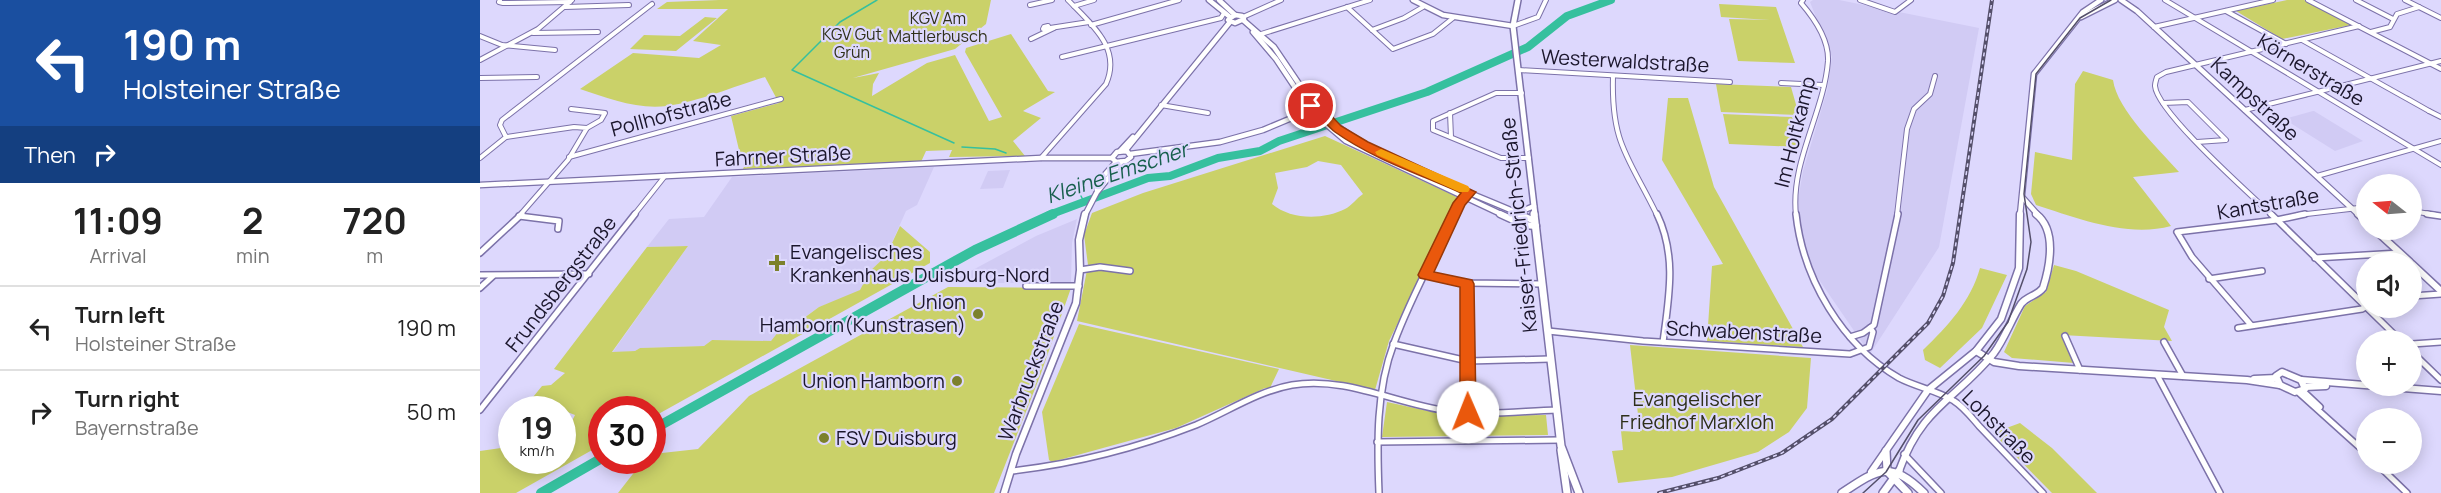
<!DOCTYPE html>
<meta charset="utf-8">
<style>
:root{--surface:#fff;--page:#f6f6f6;--text:#222;--muted:#767676;--line:#e0e0e0}
body{margin:0;font-family:Manrope,sans-serif;background:var(--page);color:var(--text);height:100vh;display:flex;flex-direction:column;font-size:22px;white-space:nowrap}
*{box-sizing:border-box;margin:0}
p{font-size:20px;color:var(--muted)}
.icon{flex:none;width:33px;height:33px;fill:none;stroke:currentColor;stroke-width:2;stroke-linecap:round;stroke-linejoin:round}
.map{position:relative;flex:1;overflow:hidden}
.drawer{display:flex;flex-direction:column;background:var(--surface);width:480px}
.drawer>*{flex:none}
.top-card{background:#1a4fa0;color:#fff;overflow:hidden}
.needle{width:39px;rotate:287deg}
.controls{position:absolute;left:1876px;top:174px;display:grid;gap:12px}
.controls a{display:grid;place-items:center;width:66px;height:66px;border-radius:50%;background:var(--surface);box-shadow:0 3px 15px #0003;font-size:30px}
.speed{position:absolute;left:18px;top:396px;display:flex;gap:12px;font-size:30px;font-weight:700;text-align:center}
.speed>*{display:grid;place-content:center;width:78px;height:78px;border-radius:50%;background:var(--surface);box-shadow:0 3px 15px #0003;line-height:1}
.speed small{font-size:15px;font-weight:400}
.speed .limit{border:9px solid #d22;background:#fff;color:#111}
.pin{position:absolute;display:grid;place-items:center;width:51px;height:51px;color:#fff;margin:-26px;border:3px solid #fff;border-radius:50%;box-shadow:0 2px 6px #0007}
.me{position:absolute;width:66px;margin:-33px;rotate:359deg;stroke-linejoin:round;filter:drop-shadow(0 0 4px #0008)}
.turn{display:flex;align-items:center;gap:21px;height:126px;padding:0 24px;font-size:27px}
.turn .icon{width:78px;height:78px;stroke-width:2.5}
.turn b{display:block;font-size:42px;line-height:51px}
.then{display:flex;align-items:center;height:57px;padding:0 24px;background:#0003;gap:12px;font-size:22px}
.eta{display:flex;justify-content:space-evenly;align-items:center;height:102px;text-align:center}
.eta b{font-size:36px;font-weight:700;line-height:42px}
ul{padding:0;list-style:none}
li{display:flex;align-items:center;gap:18px;height:84px;padding:0 24px;border-top:2px solid var(--line)}
li div{flex:1}
li b{display:block;font-size:22px}
li em{font-style:normal}
main{display:flex;flex:1;min-height:0}
.map>svg:first-child{display:block}
.built{fill:#d1cbf4}
.green{fill:#cad169;fill-rule:evenodd}
.lines{fill:none;stroke-linecap:round;stroke-linejoin:round}
.stream{stroke:#36c09e;stroke-width:1.5}
.river-far1{stroke:#36c09e;stroke-width:8}
.river{stroke:#36c09e;stroke-width:10}
.minor-far1-casing{stroke:#7c72a9;stroke-width:6}
.minor-casing{stroke:#7c72a9;stroke-width:8}
.tertiary-far1-casing{stroke:#7c72a9;stroke-width:7}
.tertiary-casing{stroke:#7c72a9;stroke-width:9}
.secondary-far1-casing{stroke:#7c72a9;stroke-width:8}
.secondary-casing{stroke:#7c72a9;stroke-width:10}
.minor-far1{stroke:#fff;stroke-width:4}
.minor{stroke:#fff;stroke-width:5}
.tertiary-far1{stroke:#fff;stroke-width:4.5}
.tertiary{stroke:#fff;stroke-width:6}
.secondary-far1{stroke:#fff;stroke-width:5}
.secondary{stroke:#fff;stroke-width:7}
.tram{stroke:#544f6a;stroke-width:1.5}
.rail-casing{stroke:#544f6a;stroke-width:4}
.rail{stroke:#ddd8fd;stroke-width:1.5;stroke-dasharray:4;stroke-linecap:butt}
.route{fill:#ea580c;stroke:#983908;stroke-width:1.5}
.slow{fill:#f59e0b}
.poi-dot{fill:#7c812c;stroke:#ddd8fd;stroke-width:2}
.labels{text-anchor:middle;stroke-width:4.5;stroke-linejoin:round;paint-order:stroke}
.far-park-label{font-size:16px;fill:#2e2f19;stroke:#ddd8fd}
.street-label{font-size:20px;fill:#1b162c;stroke:#ddd8fd}
.poi-label{font-size:20px;fill:#1b162c;stroke:#ddd8fd;text-anchor:start}
.park-label{font-size:20px;fill:#2e2f19;stroke:#ddd8fd}
.water-label{font-size:21px;font-style:italic;fill:#175f4d;stroke:#ddd8fd}
</style>
<main>
<section class="drawer">
<div class="top-card">
<div class="turn"><svg class="icon" aria-label="left" viewBox="0 0 24 24"><path d="M17 20v-9H6M10 6l-5 5 5 5"/></svg><div><b>190 m</b>Holsteiner Straße</div></div>
<div class="then">Then<svg class="icon" aria-label="right" viewBox="0 0 24 24"><path d="M7 20v-9h11M14 6l5 5-5 5"/></svg></div>
</div>
<div class="eta">
<div><b>11:09</b><p>Arrival</p></div>
<div><b>2</b><p>min</p></div>
<div><b>720</b><p>m</p></div>
</div>
<ul>
<li><svg class="icon" aria-label="left" viewBox="0 0 24 24"><path d="M17 20v-9H6M10 6l-5 5 5 5"/></svg><div><b>Turn left</b><p>Holsteiner Straße</p></div><em>190 m</em></li>
<li><svg class="icon" aria-label="right" viewBox="0 0 24 24"><path d="M7 20v-9h11M14 6l5 5-5 5"/></svg><div><b>Turn right</b><p>Bayernstraße</p></div><em>50 m</em></li>
</ul>
</section>
<div class="map">
<svg width="1961" height="493" viewBox="0 0 1961 493">
<rect width="100%" height="100%" fill="#ddd8fd"/>
<g class="built">
<path d="M1333 0H1359L1499 28 1459 247 1390 354 1331 268 1321 233 1317 206 1323 171 1347 91 1352 57 1330 2Z"/>
<path d="M1833 111H1834L1883 141 1855 151 1804 119Z"/>
<path d="M454 167 437 205 426 211 406 256 390 271 380 290 374 294 339 307 291 341 232 340 224 346 160 348 155 351 132 353 208 246 167 247 189 219 224 217 252 177Z"/>
<path d="M530 170 523 188 500 189 508 171Z"/>
<path d="M597 219 592 243 591 283H489L474 280 556 236Z"/>
</g>
<g class="green">
<path d="M239 0H511L506 24 475 49 373 78 399 73 393 84 392 96 447 63 475 55 509 121 522 117 485 52 486 48 531 34 568 91 575 92 543 111 561 118 533 141 545 156 469 157 472 150 446 151 441 162 263 169 266 162 259 150 251 116 299 103 285 77C255 86 218 102 187 106 158 110 127 98 100 89L153 53 219 58 241 45 213 41 248 9H177L187 2Z"/>
<path d="M1807 0H1824L1871 25 1802 39 1756 11Z"/>
<path d="M1239 4 1296 7 1315 63 1258 61 1249 19 1290 20 1241 17Z"/>
<path d="M225 17 237 18 196 51 150 49 164 35 200 36Z"/>
<path d="M1603 71 1633 80C1637 110 1679 149 1699 172L1653 177 1691 226C1647 238 1597 218 1556 205L1551 194 1555 152 1592 160 1595 84Z"/>
<path d="M1236 84 1311 87 1319 115 1241 112Z"/>
<path d="M1188 98H1208L1234 187 1323 347 1227 341 1232 266 1243 264 1182 160Z"/>
<path d="M1243 114 1312 117 1321 147 1249 144Z"/>
<path d="M845 136 975 196 978 200 909 341 895 390 597 321 608 265 604 235 612 213 663 193ZM838 161 861 165 883 194C877 198 871 206 865 209 843 220 811 220 792 204L798 188 795 173 827 167Z"/>
<path d="M420 226 450 252V263L173 417 172 410H122L121 445 36 493H0V451L28 447H31L32 460H82L83 443 90 440 89 427 95 415 82 410 45 407 62 386 71 385 85 373 74 369 167 247 208 246 132 352 155 351 160 348 224 346 232 340 291 341 299 331 309 329 339 307 380 290 390 271 406 256Z"/>
<path d="M1574 265 1596 271 1689 310 1684 327 1692 341 1582 335 1594 363 1532 358 1524 352 1545 306 1566 292Z"/>
<path d="M1500 268 1527 275 1502 328 1460 368 1445 360 1443 350C1468 326 1491 301 1500 268Z"/>
<path d="M468 287 591 288 560 376 514 493H138L163 461 172 460 173 454 218 449 269 396Z"/>
<path d="M599 324 799 369 790 388H785L696 428 572 462 569 460 562 412Z"/>
<path d="M1150 345 1331 358 1327 408 1309 432 1278 452 1192 477 1138 483 1132 451 1143 450 1141 431 1160 432Z"/>
<path d="M907 402 971 416 1066 415 1068 435 902 437Z"/>
<path d="M1540 423 1572 448 1617 493H1572L1513 433Z"/>
</g>
<g class="lines">
<g class="stream">
<path d="M397 0 360 22 312 70 474 143"/>
<path d="M482 147 515 149 526 153"/>
<path d="M601 196 604 202"/>
</g>
<path class="river-far1" d="M569 215 668 178 690 176 738 158 780 151 799 141 947 92 1048 47 1087 16 1131 0"/>
<g class="river">
<path d="M172 430 495 250 573 214"/>
<path d="M61 493 122 458"/>
</g>
<defs>
<g id="minor-far1">
<path d="M20 0 19 2 23 3 90 2"/>
<path d="M1380 0 1415 12 1431 0"/>
<path d="M1685 0 1961 165"/>
<path d="M1828 0 1961 69"/>
<path d="M1876 0 1913 19"/>
<path d="M1925 0 1961 18"/>
<path d="M550 5 572 0"/>
<path d="M594 6 614 0"/>
<path d="M85 7 149 5"/>
<path d="M867 7 913 49 953 34 973 18"/>
<path d="M1746 11 1806 44"/>
<path d="M763 17 801 0"/>
<path d="M611 25 699 0"/>
<path d="M568 26 569 29H563L564 27Z"/>
<path d="M1033 26 1058 17 1066 0"/>
<path d="M1674 27 1793 0"/>
<path d="M570 28 609 22"/>
<path d="M892 30 924 18 943 7"/>
<path d="M1891 32 1910 27 1917 14 1939 7"/>
<path d="M53 33 118 32"/>
<path d="M778 35 890 0"/>
<path d="M0 36 22 45 75 50"/>
<path d="M551 39 574 28"/>
<path d="M1822 40 1949 111 1928 99"/>
<path d="M582 57 741 18 744 13"/>
<path d="M0 60 58 29 92 0"/>
<path d="M1039 70 1250 82"/>
<path d="M1133 76C1131 145 1149 157 1177 215"/>
<path d="M0 78 57 77"/>
<path d="M1301 83 1343 85"/>
<path d="M1042 93H1016L953 121V130L1021 158H1049"/>
<path d="M1683 103 1708 102 1746 140 1717 142"/>
<path d="M681 105 728 113"/>
<path d="M91 109 125 113 121 120 107 128"/>
<path d="M1765 110 1961 61"/>
<path d="M1949 111 1961 117"/>
<path d="M970 113 971 137"/>
<path d="M26 137 94 127 107 128 88 160 40 215"/>
<path d="M89 157 301 99"/>
<path d="M0 158 26 137 20 125 22 120 172 4"/>
<path d="M561 158 626 84C642 48 611 24 588 0"/>
<path d="M1837 176 1961 141"/>
<path d="M1932 211 1956 215"/>
<path d="M154 215 185 176"/>
<path d="M973 215 979 203 990 192"/>
<path d="M1316 215C1310 162 1344 113 1348 61 1349 40 1334 18 1321 3L1323 0"/>
<path d="M1417 215 1427 129 1434 109 1450 94 1455 76"/>
<path d="M1792 215C1770 194 1677 112 1675 86 1675 83 1676 80 1677 77L1686 72 1879 26"/>
<path d="M1818 215 1887 207"/>
</g>
<g id="minor">
<path d="M1177 214C1197 256 1189 297 1183 342"/>
<path d="M1316 214C1323 279 1362 345 1419 378 1436 387 1459 391 1474 401 1484 407 1492 418 1500 427 1521 449 1542 471 1563 493"/>
<path d="M1791 214 1920 340"/>
<path d="M1947 214 1961 216"/>
<path d="M39 216 79 221 78 229"/>
<path d="M0 253 42 214"/>
<path d="M1835 258 1919 253"/>
<path d="M600 270 620 267 650 271"/>
<path d="M0 275 109 274"/>
<path d="M945 275 987 283 1062 284"/>
<path d="M1729 279 1782 271"/>
<path d="M987 283 988 412"/>
<path d="M546 286H599"/>
<path d="M0 288 13 276"/>
<path d="M1932 296 1961 294"/>
<path d="M1771 325 1712 257 1697 232 1797 220 1825 214"/>
<path d="M1758 328 1882 309 1887 306"/>
<path d="M1068 331 1163 341 1370 354 1389 347 1393 332 1390 328"/>
<path d="M1585 336 1600 370"/>
<path d="M1370 337 1383 333 1394 325 1418 214"/>
<path d="M1684 342 1703 376"/>
<path d="M913 344 988 361 1070 359"/>
<path d="M1932 344 1961 342"/>
<path d="M1932 352 1961 380"/>
<path d="M1677 375 1740 493"/>
<path d="M1823 391 1840 407"/>
<path d="M1818 392 1887 454"/>
<path d="M0 410 155 214"/>
<path d="M897 442 1080 440"/>
<path d="M1424 454 1461 493"/>
<path d="M1897 464 1927 493"/>
<path d="M531 471C594 464 657 448 716 425 747 412 778 391 812 385 866 376 916 404 968 411 1004 416 1041 411 1077 410"/>
<path d="M899 493C897 443 896 390 914 343 930 299 954 256 974 214"/>
</g>
<g id="tertiary-far1">
<path d="M729 0 750 17"/>
<path d="M739 0 755 15"/>
<path d="M933 0 963 15 1033 26"/>
<path d="M1641 0 1657 11 1879 215"/>
<path d="M755 15 762 16 764 19 755 23 748 20Z"/>
<path d="M1601 17 1635 0"/>
<path d="M763 20 794 47 834 106"/>
<path d="M773 32 796 59 828 107"/>
<path d="M838 110C889 158 977 186 1042 215"/>
<path d="M833 113 866 141 1023 215"/>
<path d="M640 151 653 137"/>
<path d="M645 151 750 22"/>
<path d="M647 151 651 157 646 161 636 162 632 158 637 152Z"/>
<path d="M650 154 740 142 783 130 826 112"/>
<path d="M0 185 561 158H632"/>
<path d="M617 190 619 181 636 162"/>
<path d="M1543 198 1558 215"/>
<path d="M1037 213 1054 206"/>
<path d="M605 215 617 192 641 162"/>
<path d="M1540 215 1554 74 1603 12 1621 0"/>
</g>
<g id="tertiary">
<path d="M1020 214 1044 225 1056 226"/>
<path d="M1038 214 1055 221"/>
<path d="M1878 214 1887 222"/>
<path d="M1895 230 1930 262"/>
<path d="M1932 264 1961 291"/>
<path d="M1496 351 1514 362 1539 366 1767 380 1800 385"/>
<path d="M1802 372 1821 380 1825 389 1815 392 1800 385 1796 376Z"/>
<path d="M1774 379 1796 378"/>
<path d="M1821 380 1961 391"/>
<path d="M1825 387 1846 386"/>
<path d="M1419 471C1442 406 1476 400 1514 353 1525 338 1531 320 1541 304 1547 296 1557 296 1563 288 1570 266 1577 230 1556 214"/>
<path d="M1391 472 1448 390 1496 351 1521 319 1539 268 1540 214"/>
<path d="M524 493 536 454 596 303 600 270 599 240 605 214"/>
</g>
<path id="secondary-far1" d="M1038 0 1033 26 1055 215"/>
<g id="secondary">
<path d="M1054 214 1081 446 1099 493"/>
<path d="M1081 450 1087 493"/>
<path d="M1406 451 1407 471 1428 493"/>
<path d="M1362 493C1398 469 1410 460 1444 493"/>
<path d="M1403 493 1419 471"/>
</g>
</defs>
<use href="#minor-far1" class="minor-far1-casing"/>
<use href="#minor" class="minor-casing"/>
<use href="#tertiary-far1" class="tertiary-far1-casing"/>
<use href="#tertiary" class="tertiary-casing"/>
<use href="#secondary-far1" class="secondary-far1-casing"/>
<use href="#secondary" class="secondary-casing"/>
<use href="#minor-far1" class="minor-far1"/>
<use href="#minor" class="minor"/>
<use href="#tertiary-far1" class="tertiary-far1"/>
<use href="#tertiary" class="tertiary"/>
<use href="#secondary-far1" class="secondary-far1"/>
<use href="#secondary" class="secondary"/>
<path class="tram" d="M1383 493 1406 472 1438 420 1504 356 1528 322 1547 269 1551 242 1544 194 1556 74 1600 18 1631 0"/>
<defs>
<path id="rail" d="M1179 493 1238 478 1302 453 1352 419 1448 323 1463 296 1473 263 1512 0"/>
</defs>
<use href="#rail" class="rail-casing"/>
<use href="#rail" class="rail"/>
</g>
<path class="route" d="M831 102 840 104 861 126 888 142 996 192 985 205 954 272 992 280 994 284 996 412 994 416 988 418 980 412V287L940 278 938 275 973 203 981 193C939 174 893 159 855 132 845 125 839 111 827 108L825 106Z"/>
<path class="slow" d="M901 149 988 186 990 189 988 192H979L897 155 895 152Z"/>
<g class="poi-dot">
<path d="M294 254h6v6h6v6h-6v6h-6v-6h-6v-6h6z"/>
<circle cx="498" cy="314" r="6"/>
<circle cx="477" cy="381" r="6"/>
<circle cx="344" cy="438" r="6"/>
</g>
<g class="labels">
<g class="far-park-label">
<text x="458" y="24">KGV Am<tspan x="458" dy="18">Mattlerbusch</tspan></text>
<text x="372" y="40">KGV Gut<tspan x="372" dy="18">Grün</tspan></text>
</g>
<g class="street-label">
<text transform="translate(1145 61) rotate(3)" y="7">Westerwaldstraße</text>
<text transform="translate(1831 70) rotate(31)" y="7">Körnerstraße</text>
<text transform="translate(1775 99) rotate(43)" y="7">Kampstraße</text>
<text transform="translate(191 114) rotate(-15)" y="7">Pollhofstraße</text>
<text transform="translate(1315 132) rotate(-76)" y="7">Im Holtkamp</text>
<text transform="translate(303 156) rotate(-3)" y="7">Fahrner Straße</text>
<text transform="translate(1788 204) rotate(-10)" y="7">Kantstraße</text>
<text transform="translate(1039 225) rotate(-96)" y="7">Kaiser-Friedrich-Straße</text>
<text transform="translate(81 284) rotate(-52)" y="7">Frundsbergstraße</text>
<text transform="translate(1264 332) rotate(3)" y="7">Schwabenstraße</text>
<text transform="translate(551 371) rotate(-69)" y="7">Warbruckstraße</text>
<text transform="translate(1519 427) rotate(45)" y="7">Lohstraße</text>
</g>
<g class="poi-label">
<text x="310" y="259">Evangelisches<tspan x="310" dy="23">Krankenhaus Duisburg-Nord</tspan></text>
<text x="486" y="309" text-anchor="end">Union<tspan x="486" dy="23">Hamborn(Kunstrasen)</tspan></text>
<text x="465" y="388" text-anchor="end">Union Hamborn</text>
<text x="356" y="445">FSV Duisburg</text>
</g>
<g class="park-label">
<text x="1217" y="406">Evangelischer<tspan x="1217" dy="23">Friedhof Marxloh</tspan></text>
</g>
<g class="water-label">
<text transform="translate(637 173) rotate(-19)" y="7">Kleine Emscher</text>
</g>
</g>
</svg>
<div class="controls">
<a><svg class="needle" viewBox="-14 -14 28 28"><path d="M0-13l5 13h-10z" fill="#e53935"/><path d="M0 13l5-13h-10z" fill="#767676"/></svg></a>
<a><svg class="icon" aria-label="sound" viewBox="0 0 24 24"><path d="M4 9h4l5-4v14l-5-4H4zM17 9q2 3 0 6"/></svg></a>
<a>+</a>
<a>−</a>
</div>
<div class="speed"><div>19<small>km/h</small></div><div class="limit">30</div></div>
<div class="pin" style="left:831px;top:106px;background:#d93025"><svg class="icon" aria-label="arrive" viewBox="0 0 24 24"><path d="M6 21V4h12l-3 4 3 4H6"/></svg></div>
<svg class="me" style="left:988px;top:412px" viewBox="-20 -20 40 40"><circle r="19" fill="#fff"/><path d="M0-13L10 11 0 6-10 11z" fill="#ea580c"/></svg>
</div>
</main>
